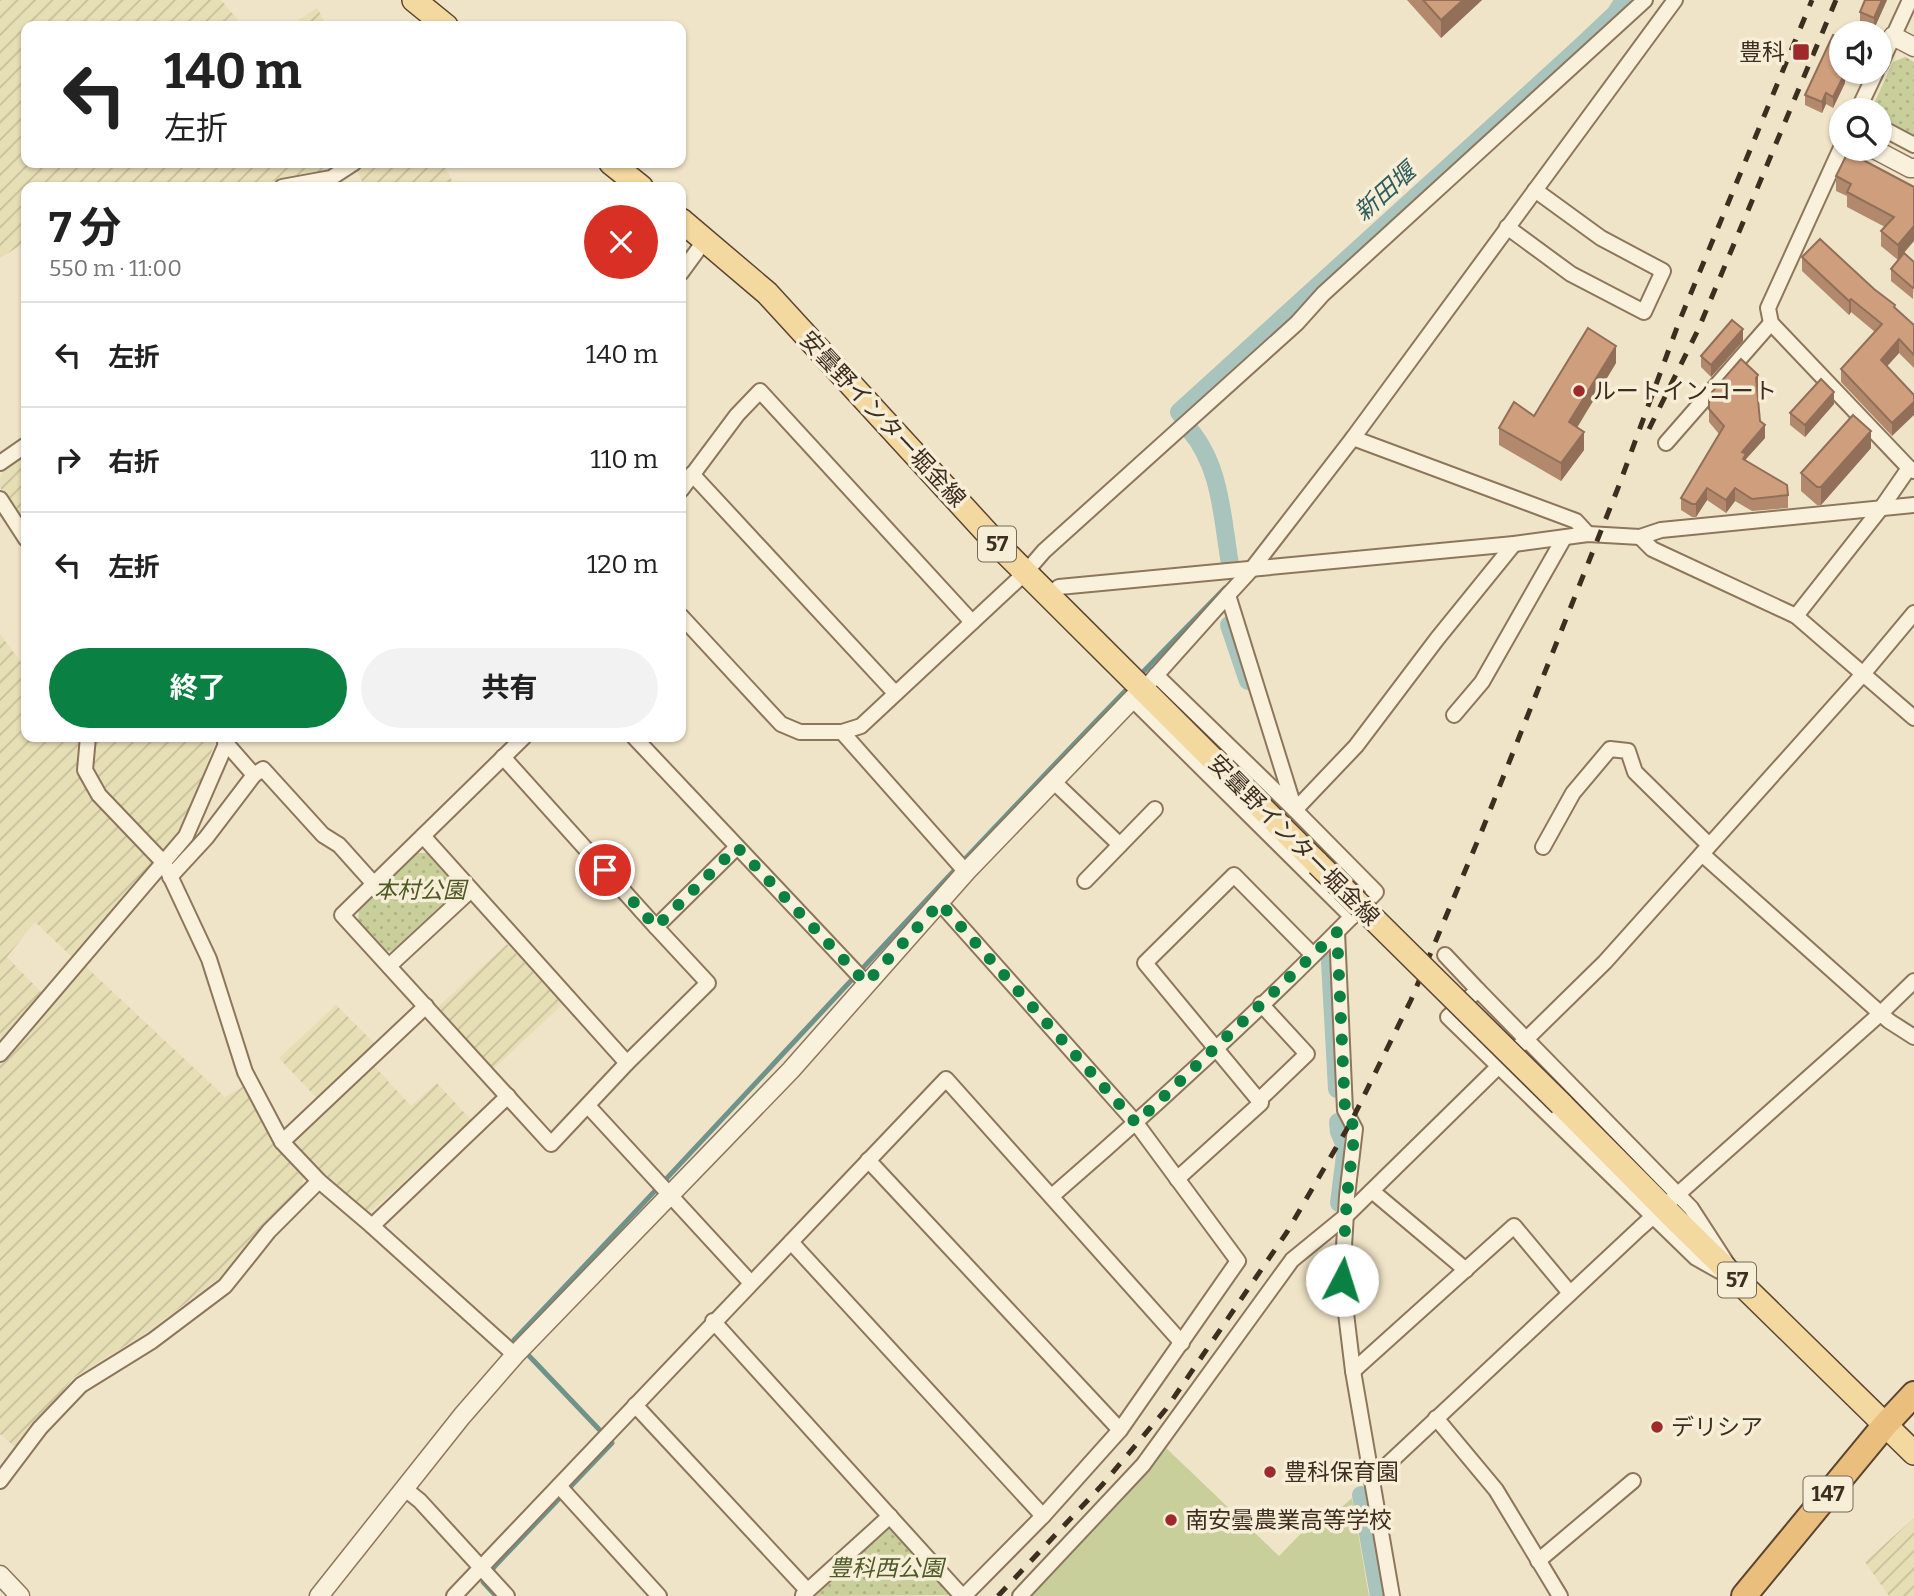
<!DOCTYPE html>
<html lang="ja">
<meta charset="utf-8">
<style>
:root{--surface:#fff;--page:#f2f2f2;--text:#222;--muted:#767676;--line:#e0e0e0;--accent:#0b8043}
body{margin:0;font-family:Bitter,"Noto Sans JP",serif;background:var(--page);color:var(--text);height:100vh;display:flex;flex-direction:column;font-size:26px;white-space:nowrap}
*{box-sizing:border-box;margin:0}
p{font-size:23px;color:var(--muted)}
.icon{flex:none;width:38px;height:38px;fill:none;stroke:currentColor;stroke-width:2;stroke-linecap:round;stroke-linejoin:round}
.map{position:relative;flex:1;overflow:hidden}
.panel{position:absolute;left:21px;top:182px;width:665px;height:560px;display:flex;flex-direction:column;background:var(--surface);border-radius:14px;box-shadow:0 2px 5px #0004}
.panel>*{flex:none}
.hud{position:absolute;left:21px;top:21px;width:665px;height:147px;border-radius:14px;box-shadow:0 2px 5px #0004;background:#fff;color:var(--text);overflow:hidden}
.controls{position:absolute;left:1829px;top:21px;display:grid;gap:14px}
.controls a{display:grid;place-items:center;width:63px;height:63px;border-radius:50%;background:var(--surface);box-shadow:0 2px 5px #0004;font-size:35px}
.pin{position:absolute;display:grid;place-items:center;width:60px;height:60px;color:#fff;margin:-30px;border:4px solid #fff;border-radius:50%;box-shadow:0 2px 7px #0007}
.me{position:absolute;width:77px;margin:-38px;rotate:5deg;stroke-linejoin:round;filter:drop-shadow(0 0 5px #0008)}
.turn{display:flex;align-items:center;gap:24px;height:147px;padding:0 28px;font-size:32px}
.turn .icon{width:91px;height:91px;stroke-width:2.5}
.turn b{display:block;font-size:49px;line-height:60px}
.round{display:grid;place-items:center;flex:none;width:74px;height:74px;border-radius:37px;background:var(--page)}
.summary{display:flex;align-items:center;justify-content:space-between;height:119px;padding:0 28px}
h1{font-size:42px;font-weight:700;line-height:52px}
.action{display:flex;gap:14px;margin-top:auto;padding:14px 28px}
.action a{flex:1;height:80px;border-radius:42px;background:var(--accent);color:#fff;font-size:28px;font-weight:700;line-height:80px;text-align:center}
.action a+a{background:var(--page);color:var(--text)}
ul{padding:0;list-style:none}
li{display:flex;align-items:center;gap:21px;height:105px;padding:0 28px;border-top:2px solid var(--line)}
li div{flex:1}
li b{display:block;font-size:26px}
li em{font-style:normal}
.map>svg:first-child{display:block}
.farmland{fill:url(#farmland-furrows)}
.grass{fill:#c9cf9b}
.park{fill:url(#park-dots)}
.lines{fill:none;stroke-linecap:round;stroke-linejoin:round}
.stream{stroke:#6f938a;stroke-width:5}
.canal{stroke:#a9c4bc;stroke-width:18}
.minor-casing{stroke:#8d765c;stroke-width:18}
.tertiary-casing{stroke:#8d765c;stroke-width:21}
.primary-casing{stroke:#5b4430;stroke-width:26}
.trunk-casing{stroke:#5b4430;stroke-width:28}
.minor{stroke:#faf1dc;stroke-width:14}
.tertiary{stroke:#faf1dc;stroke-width:18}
.primary{stroke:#f3d9a0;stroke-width:23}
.trunk{stroke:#eabe7c;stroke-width:24}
.rail{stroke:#3d2e20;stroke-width:5;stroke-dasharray:12 12;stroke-linecap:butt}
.primary-bridge-casing{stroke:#5b4430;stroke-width:26;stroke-linecap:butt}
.primary-bridge{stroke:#f3d9a0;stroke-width:23}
.wall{fill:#b2896c}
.shaded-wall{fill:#916f58}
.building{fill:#cf9f7d;stroke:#916f58;stroke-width:2}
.route{stroke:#0b8043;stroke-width:12;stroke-dasharray:0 21.6}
.poi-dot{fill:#9e2a2b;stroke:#f7eed8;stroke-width:2.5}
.labels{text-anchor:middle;stroke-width:7;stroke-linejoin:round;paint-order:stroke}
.shield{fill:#f7eed8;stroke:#756857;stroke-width:2}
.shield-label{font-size:21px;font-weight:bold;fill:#3d2e20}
.poi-label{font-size:23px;fill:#3d2e20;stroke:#f7eed8;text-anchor:start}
.street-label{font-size:23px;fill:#3d2e20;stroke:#f7eed8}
.park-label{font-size:23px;font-style:italic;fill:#4d5a26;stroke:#f7eed8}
.water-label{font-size:24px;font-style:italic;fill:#2f5d5a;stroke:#f7eed8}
</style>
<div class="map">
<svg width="1914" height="1596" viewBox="0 0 1914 1596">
<defs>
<pattern id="farmland-furrows" width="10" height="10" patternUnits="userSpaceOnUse" patternTransform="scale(1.75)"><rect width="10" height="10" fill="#e6deb5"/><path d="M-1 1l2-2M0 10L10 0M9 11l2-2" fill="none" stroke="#c6bf9b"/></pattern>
<pattern id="park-dots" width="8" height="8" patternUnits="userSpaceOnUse" patternTransform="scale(1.75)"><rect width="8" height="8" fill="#c9cf9b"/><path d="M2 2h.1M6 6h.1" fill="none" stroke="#aeb285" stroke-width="1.8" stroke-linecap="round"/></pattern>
</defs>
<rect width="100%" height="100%" fill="#f0e4c8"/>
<g class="farmland">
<path d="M0 0H221L243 26H26V163H342L332 169 245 187H26V242L0 258Z"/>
<path d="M317 8 327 26H289Z"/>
<path d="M370 163H443L455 187H365L357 171Z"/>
<path d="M22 456 26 462V526L0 487V478L4 470Z"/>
<path d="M0 634 23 665 26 664V737H217L182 831 73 958 35 922 7 957 41 992 0 1041Z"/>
<path d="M507 944 563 1004 493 1069 437 1008Z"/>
<path d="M84 965 225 1097 244 1086 278 1150 326 1108 279 1058 336 1005 376 1045 364 1055 411 1106 437 1083 471 1120 373 1210 366 1213 317 1172 304 1178 301 1187 263 1226 222 1276 146 1333 73 1378 16 1448 0 1434V1064Z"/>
<path d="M1914 1518V1596H1889L1865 1562Z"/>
</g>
<path class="grass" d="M1164 1446 1279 1556 1318 1516 1324 1523 1352 1498 1369 1596H1029L1092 1531Z"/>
<g class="park">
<path d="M1905 57 1914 62V140L1880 122V110H1871L1893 62Z"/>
<path d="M416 853H427L457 887 456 897 396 952 386 951 358 921 359 909Z"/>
<path d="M889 1528 952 1595 815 1596Z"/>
</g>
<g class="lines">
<g class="stream">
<path d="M1139 676 1225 588"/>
<path d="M496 1596 483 1582 495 1566 612 1443 514 1340C721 1124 921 901 1130 686"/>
</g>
<g class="canal">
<path d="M1183 418 1179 412 1578 49 1615 14 1624 0"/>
<path d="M1189 429C1221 466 1222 517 1230 564"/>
<path d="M1229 625 1248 681"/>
<path d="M1330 962 1337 1089"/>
<path d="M1338 1122 1339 1132 1346 1148 1339 1203"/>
<path d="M1361 1495 1379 1596"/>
</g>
<defs>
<g id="minor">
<path d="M1880 65 1910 0"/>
<path d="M1858 110 1876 72"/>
<path d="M1880 127 1914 145"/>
<path d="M1841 148 1768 308 1771 323 1909 468 1914 471"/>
<path d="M282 187 331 178 354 163"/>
<path d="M1507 227 1571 274 1644 312 1663 271 1601 238 1535 190"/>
<path d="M681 273 705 240"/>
<path d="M1353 438 1576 521 1588 534"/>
<path d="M1666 443 1771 323"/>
<path d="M0 463 26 445"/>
<path d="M692 474 895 693"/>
<path d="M681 490 737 415 760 391 972 622"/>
<path d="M0 499 26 539"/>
<path d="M1640 537 1652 549 1796 616 1914 718"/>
<path d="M1048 596 1059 587 1514 544 1588 534 1640 537 1661 530 1914 505"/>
<path d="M681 616 781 724 800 732H842"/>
<path d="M1796 616 1882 507 1909 468"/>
<path d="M1151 681 1228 595"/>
<path d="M1132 699 1352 917"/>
<path d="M1454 715 1482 682 1564 538"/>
<path d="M88 737 85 770 99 795 164 863 209 959 245 1072 282 1142 319 1181 372 1226 515 1355"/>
<path d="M524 737 342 915 551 1144 627 1063 708 983 656 927 737 847"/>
<path d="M634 737 866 983"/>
<path d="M225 742 254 775"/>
<path d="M503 757 656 927"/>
<path d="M1053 781 1120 845"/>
<path d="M1295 810 1228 595 1251 570 1353 438 1675 0"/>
<path d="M1295 810 1356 746 1437 639 1514 544"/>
<path d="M423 836 627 1063"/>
<path d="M1543 847 1573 793 1610 749 1628 751 1635 772 1709 845"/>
<path d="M1702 854 1889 1021 1914 1037"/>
<path d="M966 872 842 732 861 726 1025 573 1044 551 1297 323 1323 294 1645 0"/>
<path d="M170 877 206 838 254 775 263 769 323 835 339 845 374 884"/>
<path d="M1085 881 1155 809"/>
<path d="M940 903 1136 1123 1238 1261 1120 1430 1043 1516 964 1596"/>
<path d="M1337 932 1345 1110 1355 1129 1347 1196 1342 1280 1353 1371 1392 1596"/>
<path d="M1445 955 1478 990"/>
<path d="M389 966 471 890"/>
<path d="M1478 990 1691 1208 1739 1282 1696 1258 1448 1017Z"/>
<path d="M0 1054 186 836 229 737"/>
<path d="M1259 1100 1307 1054 1261 1004"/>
<path d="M589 1107 751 1283"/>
<path d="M282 1142 426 1006"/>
<path d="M868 1160 1120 1430"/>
<path d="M1177 1179 1261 1103 1145 963 1234 875 1312 954"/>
<path d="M1372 1191 1466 1270"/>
<path d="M1052 1196C1164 1099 1273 998 1376 892L1295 810 1156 675"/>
<path d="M372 1226 508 1096"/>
<path d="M791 1242 1043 1516"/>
<path d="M713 1321 962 1596"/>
<path d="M1353 1371 1514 1226 1570 1293"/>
<path d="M635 1405 807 1590"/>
<path d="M1436 1418 1496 1490 1560 1596"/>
<path d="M1372 1479 1640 1228 1881 1013 1914 981"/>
<path d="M0 1481 40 1428 81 1385 152 1341 225 1286 269 1231 319 1181"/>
<path d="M559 1486 659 1596"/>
<path d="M404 1488 420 1501 507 1596"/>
<path d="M1538 1561 1633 1481"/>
<path d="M803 1595 890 1516"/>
<path d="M454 1596 946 1079 1182 1343"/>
<path d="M1020 1596 1143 1465 1292 1260 1347 1215 1605 962 1863 674 1914 613"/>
</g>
<g id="tertiary">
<path d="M1893 36 1914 47"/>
<path d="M1874 149 1910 168H1914"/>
<path d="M0 1575 20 1596"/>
<path d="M319 1596 462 1416 515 1355 791 1070 966 872 1142 689"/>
</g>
<g id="primary">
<path d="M414 0 446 26"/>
<path d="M611 163 641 187"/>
<path d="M681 220 767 293 999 546 1318 864"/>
<path d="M1561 1104 1676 1220 1914 1453"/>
</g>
<path id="trunk" d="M1744 1596 1885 1425 1914 1394"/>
</defs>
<use href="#minor" class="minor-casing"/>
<use href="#tertiary" class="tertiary-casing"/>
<use href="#primary" class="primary-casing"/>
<use href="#trunk" class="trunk-casing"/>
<use href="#minor" class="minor"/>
<use href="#tertiary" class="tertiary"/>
<use href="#primary" class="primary"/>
<use href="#trunk" class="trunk"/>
<g class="rail">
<path d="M1649 429 1698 330 1836 0"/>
<path d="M998 1596 1103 1484 1166 1409 1287 1232 1351 1122 1411 1000 1483 828 1618 488 1679 322 1812 0"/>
</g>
<defs>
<path id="primary-bridge" d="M1318 864 1561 1104"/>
</defs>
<use href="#primary-bridge" class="primary-bridge-casing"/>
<use href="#primary-bridge" class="primary-bridge"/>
</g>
<g class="wall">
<path d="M1407 0H1482L1441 38Z"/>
<path d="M1887 0 1874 29 1860 23V12Z"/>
<path d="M1845 83 1833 108 1826 104 1822 113 1805 105V95Z"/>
<path d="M1836 176 1914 187 1898 260 1881 246V231L1885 227 1847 207V196L1836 191Z"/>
<path d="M1802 257 1874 289 1914 325V368L1899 353 1887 366 1914 395 1892 436 1841 382V369L1875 332 1851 312 1849 315 1802 271Z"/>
<path d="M1914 262 1913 299 1891 281V269Z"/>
<path d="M1743 341 1711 377 1701 367V356Z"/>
<path d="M1616 363 1577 428 1584 450 1561 481 1499 445V428L1534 416Z"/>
<path d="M1758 388 1757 390 1760 421 1765 438 1746 459V461L1788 495V508L1752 511 1735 501 1726 513 1707 500 1696 517H1692L1681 510V498L1719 434 1709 422V400Z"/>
<path d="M1834 404 1805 437 1790 425V413Z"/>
<path d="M1871 448 1821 505H1817L1801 491V473Z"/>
</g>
<g class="shaded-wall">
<path d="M1463 0H1482L1441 38V20Z"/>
<path d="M1882 0H1887L1874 29V18Z"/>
<path d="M1845 73V83L1833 108V97Z"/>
<path d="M1826 93V104L1822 113V102Z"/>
<path d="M1914 226V241L1898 260V245Z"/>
<path d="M1851 299V312L1849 315V301Z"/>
<path d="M1743 329V341L1711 377V365Z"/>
<path d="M1899 339V353L1881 373V360Z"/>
<path d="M1616 346V363L1569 440V422Z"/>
<path d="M1758 375V388L1756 391V378Z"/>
<path d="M1834 392V404L1805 437V425Z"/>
<path d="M1914 402V415L1892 436V423Z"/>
<path d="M1765 425V438L1746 459V467L1742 452Z"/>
<path d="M1871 431V448L1821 505V487Z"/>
<path d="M1584 432V450L1561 481V463Z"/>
<path d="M1707 488V500L1696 517V504Z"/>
<path d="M1735 488V501L1726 513V500Z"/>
</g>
<g class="building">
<path d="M1423 0H1463L1441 20Z"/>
<path d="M1865 0H1882L1874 18 1860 12Z"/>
<path d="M1833 35 1841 38V68L1840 70 1841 72 1845 73 1833 97 1826 93 1822 102 1805 95Z"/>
<path d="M1848 152 1914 187V226L1898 245 1881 231 1894 217 1847 192 1851 184 1836 176Z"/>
<path d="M1820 239 1874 289 1895 305 1894 307 1914 325V355L1899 339 1881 360 1914 395V402L1892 423 1841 369 1882 324 1851 299 1849 301 1802 257Z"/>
<path d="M1904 253 1914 262V286L1913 288 1891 269Z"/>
<path d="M1732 320 1743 329 1711 365 1701 356Z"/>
<path d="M1588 328 1616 346 1569 422 1584 432 1561 463 1499 428 1514 402 1534 416Z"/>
<path d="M1741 359 1758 375 1756 378 1760 421 1765 425 1742 452 1746 454 1743 459 1787 485 1788 495 1752 499 1735 488 1726 500 1707 488 1696 504H1692L1681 498 1724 426 1709 409V400L1712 392Z"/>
<path d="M1821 379 1834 392 1805 425 1790 413Z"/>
<path d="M1853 415 1871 431 1821 487H1817L1801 473Z"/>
</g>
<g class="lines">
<path class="route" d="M605 870 656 927 737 847 866 983 940 903 1136 1123 1337 932 1345 1110 1355 1129 1347 1196 1342 1280"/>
</g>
<g class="poi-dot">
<rect x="1792" y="43" width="18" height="18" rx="3.5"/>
<circle cx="1579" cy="391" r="7"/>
<circle cx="1657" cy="1427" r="7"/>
<circle cx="1270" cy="1472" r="7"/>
<circle cx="1171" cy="1520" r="7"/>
</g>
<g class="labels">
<g class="shield">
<rect x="978" y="526.5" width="38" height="35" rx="5"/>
<rect x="1718" y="1262.5" width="38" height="35" rx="5"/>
<rect x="1803.5" y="1476.5" width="49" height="35" rx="5"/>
</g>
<g class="shield-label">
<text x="997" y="551">57</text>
<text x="1737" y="1287">57</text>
<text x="1828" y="1501">147</text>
</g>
<g class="poi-label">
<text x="1785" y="60" text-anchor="end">豊科</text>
<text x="1593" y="399">ルートインコート</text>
<text x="1671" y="1435">デリシア</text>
<text x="1284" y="1480">豊科保育園</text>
<text x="1185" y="1528">南安曇農業高等学校</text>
</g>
<g class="street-label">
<text transform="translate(883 419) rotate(47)" y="8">安曇野インター堀金線</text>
<text transform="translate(1294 840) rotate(45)" y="8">安曇野インター堀金線</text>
</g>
<g class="park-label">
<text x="420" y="898">本村公園</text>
<text x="886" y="1576">豊科西公園</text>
</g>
<g class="water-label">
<text transform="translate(1385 192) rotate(-42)" y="8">新田堰</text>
</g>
</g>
</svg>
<div class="controls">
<a><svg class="icon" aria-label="sound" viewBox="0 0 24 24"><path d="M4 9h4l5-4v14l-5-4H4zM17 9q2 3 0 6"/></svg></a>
<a><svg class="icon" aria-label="search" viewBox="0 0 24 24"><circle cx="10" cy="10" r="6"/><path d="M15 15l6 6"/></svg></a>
</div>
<div class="pin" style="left:605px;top:870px;background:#d93025"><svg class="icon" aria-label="arrive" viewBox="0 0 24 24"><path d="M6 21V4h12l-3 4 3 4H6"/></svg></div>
<svg class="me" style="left:1342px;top:1280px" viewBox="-20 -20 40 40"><circle r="19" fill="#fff"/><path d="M0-13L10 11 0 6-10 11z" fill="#0b8043"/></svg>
<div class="hud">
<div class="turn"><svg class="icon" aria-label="left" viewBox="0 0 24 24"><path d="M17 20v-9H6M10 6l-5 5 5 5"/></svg><div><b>140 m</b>左折</div></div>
</div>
<section class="panel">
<div class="summary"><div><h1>7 分</h1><p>550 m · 11:00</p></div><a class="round" style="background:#d93025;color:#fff"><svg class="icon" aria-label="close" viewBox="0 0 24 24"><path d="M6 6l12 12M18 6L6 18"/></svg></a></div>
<ul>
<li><svg class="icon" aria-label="left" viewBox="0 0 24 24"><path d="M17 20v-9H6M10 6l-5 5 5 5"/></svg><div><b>左折</b></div><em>140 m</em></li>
<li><svg class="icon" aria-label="right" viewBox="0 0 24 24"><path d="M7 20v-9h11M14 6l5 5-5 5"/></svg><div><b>右折</b></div><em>110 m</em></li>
<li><svg class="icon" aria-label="left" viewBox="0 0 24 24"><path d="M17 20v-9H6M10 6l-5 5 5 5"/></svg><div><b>左折</b></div><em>120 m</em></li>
</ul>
<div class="action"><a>終了</a><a>共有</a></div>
</section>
</div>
